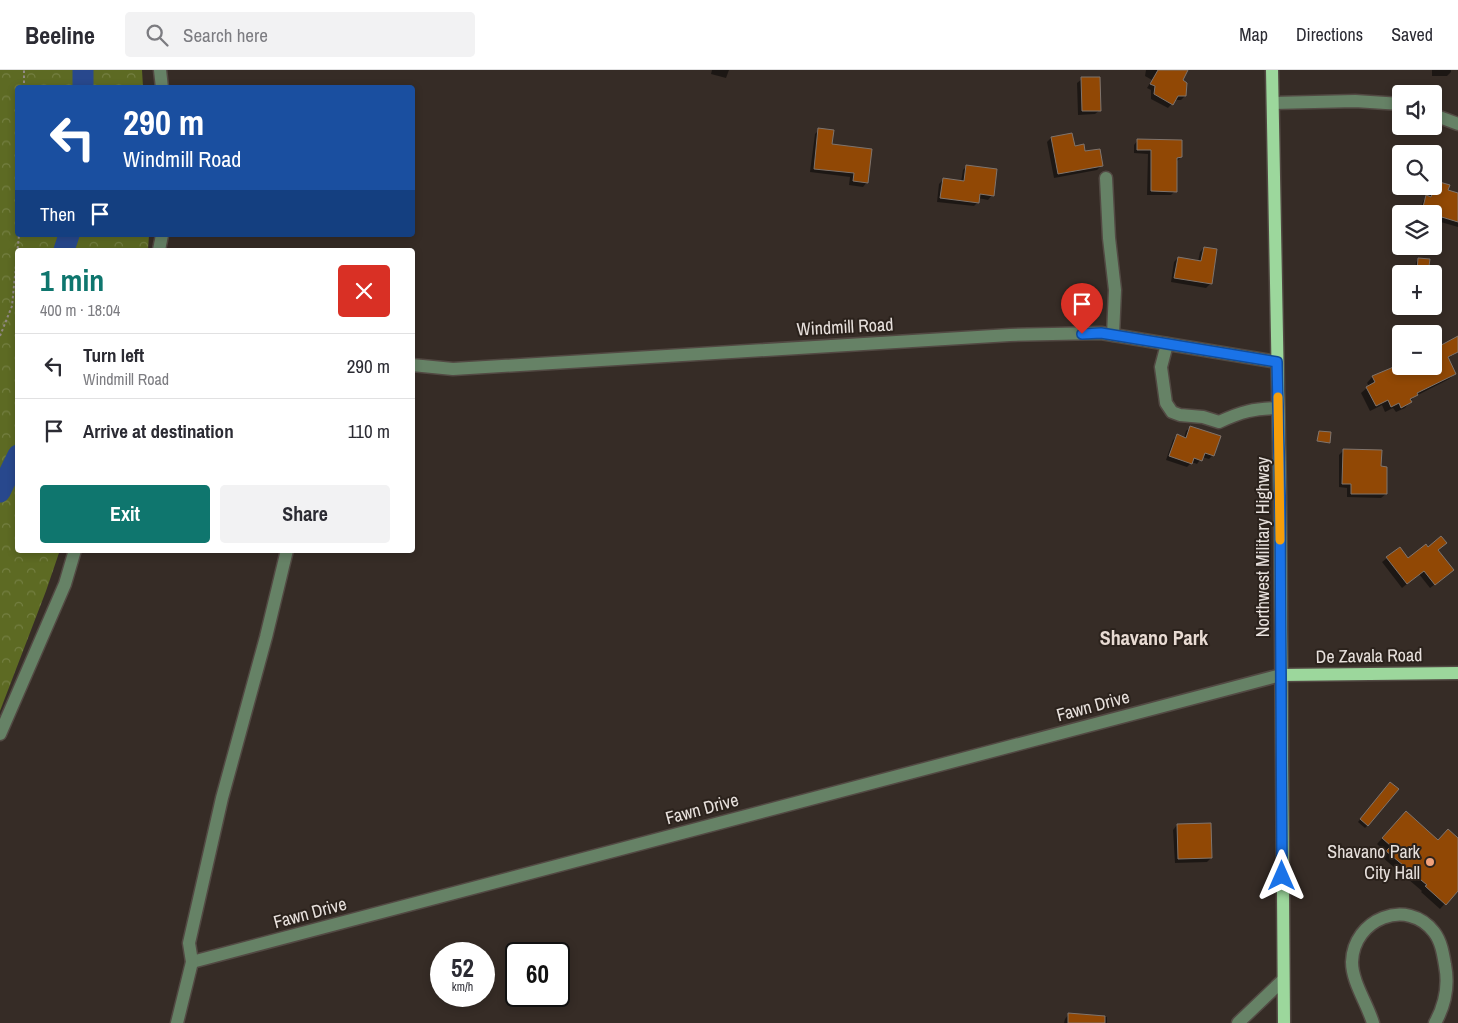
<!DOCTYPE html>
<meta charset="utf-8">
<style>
:root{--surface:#fff;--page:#f2f2f3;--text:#2b2b33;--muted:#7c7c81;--line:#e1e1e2;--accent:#0f766e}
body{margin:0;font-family:"Archivo Narrow",sans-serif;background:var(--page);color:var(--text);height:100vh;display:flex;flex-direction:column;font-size:19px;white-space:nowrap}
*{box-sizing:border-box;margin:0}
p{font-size:16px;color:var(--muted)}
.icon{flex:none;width:28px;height:28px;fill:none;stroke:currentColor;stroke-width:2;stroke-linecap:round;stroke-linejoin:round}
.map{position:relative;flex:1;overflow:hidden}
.drawer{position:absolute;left:15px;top:178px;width:400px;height:305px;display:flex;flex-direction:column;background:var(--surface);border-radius:5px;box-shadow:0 2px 8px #0003}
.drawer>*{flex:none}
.guide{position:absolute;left:15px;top:15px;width:400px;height:152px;border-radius:5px;box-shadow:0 2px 8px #0003;background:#1a4fa0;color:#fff;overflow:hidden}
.buttons{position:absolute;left:1392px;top:15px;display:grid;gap:10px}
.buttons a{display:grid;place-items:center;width:50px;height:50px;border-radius:5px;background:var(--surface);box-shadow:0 2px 8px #0003;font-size:25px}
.speed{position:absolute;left:430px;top:872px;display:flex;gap:10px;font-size:25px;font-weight:700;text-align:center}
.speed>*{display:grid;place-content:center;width:65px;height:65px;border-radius:50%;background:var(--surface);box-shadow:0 2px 8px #0003;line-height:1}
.speed small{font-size:12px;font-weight:400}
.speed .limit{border:2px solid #111;border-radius:8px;background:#fff;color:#111}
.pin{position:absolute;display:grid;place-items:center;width:42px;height:42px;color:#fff;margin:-51px -21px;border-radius:50% 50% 50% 0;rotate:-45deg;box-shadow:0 0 5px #0007}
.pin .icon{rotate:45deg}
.me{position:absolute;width:55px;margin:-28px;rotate:0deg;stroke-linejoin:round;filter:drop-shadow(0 0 4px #0008)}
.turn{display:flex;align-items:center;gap:18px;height:105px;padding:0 25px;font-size:22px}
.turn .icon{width:65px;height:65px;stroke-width:2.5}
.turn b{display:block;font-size:35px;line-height:42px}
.then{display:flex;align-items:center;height:48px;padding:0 25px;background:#0003;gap:10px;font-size:19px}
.round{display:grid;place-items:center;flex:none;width:52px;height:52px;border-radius:5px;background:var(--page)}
.overview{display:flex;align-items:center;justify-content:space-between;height:85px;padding:0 25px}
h1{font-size:30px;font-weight:800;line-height:38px;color:var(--accent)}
.primary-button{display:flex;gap:10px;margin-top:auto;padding:10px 25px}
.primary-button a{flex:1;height:58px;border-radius:5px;background:var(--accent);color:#fff;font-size:20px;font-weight:800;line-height:58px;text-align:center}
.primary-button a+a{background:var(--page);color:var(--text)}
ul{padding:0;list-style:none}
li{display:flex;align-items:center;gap:15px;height:65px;padding:0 25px;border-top:1px solid var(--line)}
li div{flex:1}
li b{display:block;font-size:19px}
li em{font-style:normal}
header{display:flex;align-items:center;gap:30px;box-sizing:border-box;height:70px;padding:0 25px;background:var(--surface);border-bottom:1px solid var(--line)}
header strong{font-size:24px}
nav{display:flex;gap:28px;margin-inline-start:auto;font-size:18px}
.search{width:350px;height:45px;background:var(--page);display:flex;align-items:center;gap:12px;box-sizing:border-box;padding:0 18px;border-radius:5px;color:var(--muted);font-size:19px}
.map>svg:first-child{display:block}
.forest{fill:url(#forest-crowns)}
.shadow{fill:#0007}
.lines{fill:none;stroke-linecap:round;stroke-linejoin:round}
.river{stroke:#28488d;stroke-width:21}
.building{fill:#914805;stroke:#7f746d}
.minor-casing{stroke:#524943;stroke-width:15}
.major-casing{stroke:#524943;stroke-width:15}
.path{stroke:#918984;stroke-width:2;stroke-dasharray:2.5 2.5;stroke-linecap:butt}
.minor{stroke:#668266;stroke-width:12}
.major{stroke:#9cd79c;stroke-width:12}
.route-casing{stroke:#114b97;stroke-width:12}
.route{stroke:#1a73e8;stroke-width:9}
.slow{stroke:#f59e0b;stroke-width:9}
.poi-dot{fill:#f1a27b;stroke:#2b221c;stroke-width:2}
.labels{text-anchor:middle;stroke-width:4;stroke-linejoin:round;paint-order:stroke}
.street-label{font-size:18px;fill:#e7e0dc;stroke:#2b221c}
.poi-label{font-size:18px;fill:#e7e0dc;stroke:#2b221c;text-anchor:end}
.quarter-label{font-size:20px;font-weight:bold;fill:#e8dbd3;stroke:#2b221c}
</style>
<header>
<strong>Beeline</strong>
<div class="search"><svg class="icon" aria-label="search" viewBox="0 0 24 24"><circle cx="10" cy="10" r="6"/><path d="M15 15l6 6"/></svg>Search here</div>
<nav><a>Map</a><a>Directions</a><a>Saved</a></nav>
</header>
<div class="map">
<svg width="1458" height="953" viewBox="0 0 1458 953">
<defs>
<pattern id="forest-crowns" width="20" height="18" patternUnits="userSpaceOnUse" patternTransform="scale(1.25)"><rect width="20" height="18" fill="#5d6a23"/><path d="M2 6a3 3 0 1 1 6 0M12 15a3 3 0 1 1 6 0" fill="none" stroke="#747f42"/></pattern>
</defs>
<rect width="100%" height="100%" fill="#362c26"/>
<path class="forest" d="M0 0H142L143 17 18 18V165H149L148 180H18V480H60L46 521 0 641Z"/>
<g class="shadow">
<path d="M712 0H729L726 8 711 4Z"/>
<path d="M1146 0H1187L1181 11 1185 26 1181 30H1175L1168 38 1151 29V20L1147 18 1152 10 1145 6Z"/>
<path d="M1432 0H1451V2L1447 6H1432Z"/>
<path d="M1082 9 1100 40 1095 44 1078 45 1077 13Z"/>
<path d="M819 60 831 75 867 112 863 117 849 115 850 107 810 102 815 64Z"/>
<path d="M1071 64 1074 77 1101 96 1097 100 1054 108 1047 72 1051 68Z"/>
<path d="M1138 70 1181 87 1176 92 1175 121 1171 125H1147L1148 84 1134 83V75Z"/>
<path d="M967 96 992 125 988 130 978 128V132L974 136 937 132 939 114 943 110 961 112 963 100Z"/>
<path d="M1436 113 1447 121 1458 124V157L1434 150V144H1419L1423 131 1427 127H1429L1432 117Z"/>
<path d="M1204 178 1210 214 1206 218 1171 212 1174 192 1178 188 1198 192 1200 182Z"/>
<path d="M1419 189 1427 202 1426 204 1415 203 1416 192Z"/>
<path d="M1455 269 1458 274V282L1447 289 1455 304 1449 309 1414 327 1405 338 1396 342 1393 338 1385 342 1382 335 1370 341 1361 323 1369 316 1367 313 1372 307 1401 295 1434 296V280Z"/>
<path d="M1191 357 1213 385 1209 389 1202 387 1197 394 1192 392 1187 397 1166 390 1173 370 1177 366 1184 368 1186 361Z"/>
<path d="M1343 381 1380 398 1386 424 1381 428 1347 427V418L1339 417V385Z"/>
<path d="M1400 478 1408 490 1428 478 1437 481 1448 504 1430 518 1419 504 1402 518 1382 492Z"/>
<path d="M1388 716 1368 755 1365 758 1358 752Z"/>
<path d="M1400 748 1438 771 1458 770V819L1440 839 1421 822 1422 821 1382 787 1386 782 1377 774Z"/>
<path d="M1177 755 1211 788 1207 792 1175 793 1173 760Z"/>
<path d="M1069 944 1107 947V953H1064L1065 949Z"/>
</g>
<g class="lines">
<g class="river">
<path d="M83 18V0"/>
<path d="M64 180 69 165"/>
<path d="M0 422 18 385"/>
</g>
</g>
<g class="building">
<path d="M1158 0H1188L1183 10 1187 13 1186 26H1178L1173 35 1154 24 1155 16 1150 14Z"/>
<path d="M1081 7H1100L1101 41H1082Z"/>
<path d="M818 58 834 60 832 74 872 79 868 113 853 111 854 103 814 99Z"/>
<path d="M1072 63 1075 76 1084 74 1085 81 1100 79 1103 96 1058 104 1051 67Z"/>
<path d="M1137 69 1182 70V87L1177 88V122L1151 121V80H1137Z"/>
<path d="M966 95 997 99 994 126 980 124 979 133 940 128 943 108 964 111Z"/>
<path d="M1436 111 1450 115 1448 120 1458 123V152L1422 141 1426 125 1431 127Z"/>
<path d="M1204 177 1217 179 1212 214 1174 208 1178 187 1201 191Z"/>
<path d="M1418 188 1430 189 1428 203 1417 201Z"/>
<path d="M1458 266V282L1448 287 1456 304 1417 323 1418 325 1410 329 1412 332 1401 338 1399 333 1391 337 1388 330 1376 336 1366 317 1375 312 1372 306 1396 296H1434V279Z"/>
<path d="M1190 356 1221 366 1214 386 1205 383 1202 391 1194 388 1192 394 1169 386 1177 364 1186 368Z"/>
<path d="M1319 361 1331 362 1330 373 1317 371Z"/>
<path d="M1343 379 1382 380 1381 396 1387 397V424H1351V414H1342Z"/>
<path d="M1441 466 1447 473 1438 480 1454 500 1435 515 1424 501 1407 514 1386 487 1400 477 1408 488 1426 474 1428 477Z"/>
<path d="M1390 712 1399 719 1368 756 1360 749Z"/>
<path d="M1406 741 1438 770 1448 759 1458 768V821L1446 835 1425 816 1427 815 1386 781 1391 776 1382 768Z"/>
<path d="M1211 753 1212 788 1178 789 1177 754Z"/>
<path d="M1068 943 1105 946V953H1068Z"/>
</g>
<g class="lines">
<defs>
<g id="minor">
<path d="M160 0 162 18"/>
<path d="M1273 33 1355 31 1401 34"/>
<path d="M1434 45 1458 54"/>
<path d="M1106 108 1109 168 1115 220 1113 265"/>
<path d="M159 180 162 165"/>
<path d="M1167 274 1161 297 1166 333 1172 342 1180 345 1203 347 1219 352C1243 341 1253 339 1278 338"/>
<path d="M412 295 453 299 1010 265 1101 263 1277 292"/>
<path d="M0 664 65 514 75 480"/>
<path d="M192 892 1281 605"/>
<path d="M177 953 192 892 189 873 222 728 266 567 287 480"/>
<path d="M1238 953 1283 910"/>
<path d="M1373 953C1367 933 1352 912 1352 892 1353 849 1407 827 1434 862 1441 871 1443 883 1445 895 1449 915 1445 935 1435 953"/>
</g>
<g id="major">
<path d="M1272 0 1280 426 1284 953"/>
<path d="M1281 605 1458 603"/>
</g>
</defs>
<use href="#minor" class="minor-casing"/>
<use href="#major" class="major-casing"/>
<g class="path">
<path d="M24 18V0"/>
<path d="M0 266 12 236 19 165"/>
</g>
<use href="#minor" class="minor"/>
<use href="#major" class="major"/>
</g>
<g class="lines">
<defs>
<path id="route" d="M1082 264 1101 263 1277 292 1280 426 1282 806"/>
</defs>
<use href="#route" class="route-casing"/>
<use href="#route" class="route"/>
<path class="slow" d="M1278 327 1280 470"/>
</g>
<circle class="poi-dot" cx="1430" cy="792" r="5"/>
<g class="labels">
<g class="street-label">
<text transform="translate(845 257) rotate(-3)" y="6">Windmill Road</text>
<text transform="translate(1263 477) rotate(-90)" y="6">Northwest Military Highway</text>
<text transform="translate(1369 586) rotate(-1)" y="6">De Zavala Road</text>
<text transform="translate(1093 636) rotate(-15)" y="6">Fawn Drive</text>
<text transform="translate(702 739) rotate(-15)" y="6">Fawn Drive</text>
<text transform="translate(310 843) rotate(-15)" y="6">Fawn Drive</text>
</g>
<g class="poi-label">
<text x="1420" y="788">Shavano Park<tspan x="1420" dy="21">City Hall</tspan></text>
</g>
<g class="quarter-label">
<text x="1154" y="575">Shavano Park</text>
</g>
</g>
</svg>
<div class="buttons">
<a><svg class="icon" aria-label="sound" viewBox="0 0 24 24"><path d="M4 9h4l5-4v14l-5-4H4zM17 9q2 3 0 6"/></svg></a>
<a><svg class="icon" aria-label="search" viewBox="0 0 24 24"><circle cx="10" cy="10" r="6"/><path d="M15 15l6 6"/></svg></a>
<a><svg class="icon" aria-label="layers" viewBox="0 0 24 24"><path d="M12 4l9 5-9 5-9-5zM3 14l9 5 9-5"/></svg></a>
<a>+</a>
<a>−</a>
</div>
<div class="speed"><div>52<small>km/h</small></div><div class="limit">60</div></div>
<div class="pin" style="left:1082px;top:264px;background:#d93025"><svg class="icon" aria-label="arrive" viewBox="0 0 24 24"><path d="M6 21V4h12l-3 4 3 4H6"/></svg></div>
<svg class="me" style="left:1282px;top:806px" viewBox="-20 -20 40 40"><path d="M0-17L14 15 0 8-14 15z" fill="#1a73e8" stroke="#fff" stroke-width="4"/></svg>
<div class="guide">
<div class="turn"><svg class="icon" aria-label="left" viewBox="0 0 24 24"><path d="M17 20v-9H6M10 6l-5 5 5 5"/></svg><div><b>290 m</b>Windmill Road</div></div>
<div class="then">Then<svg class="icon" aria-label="arrive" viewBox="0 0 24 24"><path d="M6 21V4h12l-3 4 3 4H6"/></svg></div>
</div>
<section class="drawer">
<div class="overview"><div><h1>1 min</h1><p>400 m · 18:04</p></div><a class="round" style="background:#d93025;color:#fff"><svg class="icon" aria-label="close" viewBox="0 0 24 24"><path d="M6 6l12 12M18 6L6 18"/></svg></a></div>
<ul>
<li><svg class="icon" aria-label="left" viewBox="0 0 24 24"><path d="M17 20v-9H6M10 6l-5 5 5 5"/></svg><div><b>Turn left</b><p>Windmill Road</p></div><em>290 m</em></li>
<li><svg class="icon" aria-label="arrive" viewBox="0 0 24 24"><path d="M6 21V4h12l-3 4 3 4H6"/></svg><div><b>Arrive at destination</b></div><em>110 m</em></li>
</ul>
<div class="primary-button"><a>Exit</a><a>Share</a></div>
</section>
</div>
